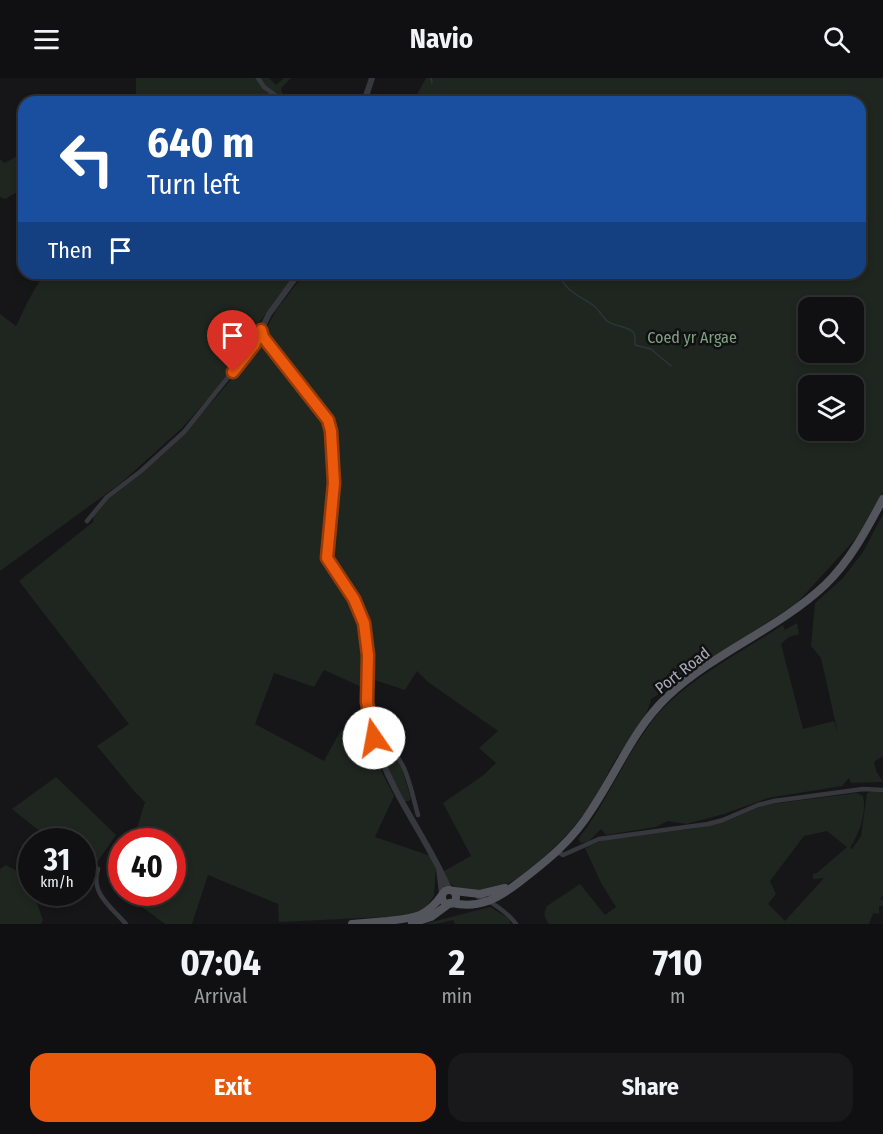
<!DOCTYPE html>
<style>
:root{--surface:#101012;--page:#19191b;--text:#f1f3f6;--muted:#9c9d9f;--line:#303032;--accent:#ea580c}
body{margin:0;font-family:"Fira Sans Condensed",sans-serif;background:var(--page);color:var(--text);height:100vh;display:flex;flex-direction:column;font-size:22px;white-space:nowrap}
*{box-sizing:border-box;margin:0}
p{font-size:20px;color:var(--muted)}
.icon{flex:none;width:33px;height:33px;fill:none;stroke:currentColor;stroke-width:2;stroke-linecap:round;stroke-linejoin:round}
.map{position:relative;height:846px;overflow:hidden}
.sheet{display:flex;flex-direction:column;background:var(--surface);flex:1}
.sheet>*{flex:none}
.top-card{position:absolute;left:18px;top:18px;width:848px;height:183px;border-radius:18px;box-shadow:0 3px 9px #0003,0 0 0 2px var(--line);background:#1a4fa0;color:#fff;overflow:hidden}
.fabs{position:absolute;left:798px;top:219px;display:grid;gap:12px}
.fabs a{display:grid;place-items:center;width:66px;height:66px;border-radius:12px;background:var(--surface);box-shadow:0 3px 9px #0003,0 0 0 2px var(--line);font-size:30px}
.speed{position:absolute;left:18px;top:750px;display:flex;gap:12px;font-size:30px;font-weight:700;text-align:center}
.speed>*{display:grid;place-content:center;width:78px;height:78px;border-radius:50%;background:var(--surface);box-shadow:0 3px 9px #0003,0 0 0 2px var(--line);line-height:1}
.speed small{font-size:15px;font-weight:400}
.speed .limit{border:9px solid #d22;background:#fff;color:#111}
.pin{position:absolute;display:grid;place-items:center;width:51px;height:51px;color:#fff;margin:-62px -26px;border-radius:50% 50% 50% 0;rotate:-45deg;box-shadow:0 0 6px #0007}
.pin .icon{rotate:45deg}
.me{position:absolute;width:66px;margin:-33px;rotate:348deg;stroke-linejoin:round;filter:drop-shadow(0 0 4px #0008)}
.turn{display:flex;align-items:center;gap:21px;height:126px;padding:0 30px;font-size:27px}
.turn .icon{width:78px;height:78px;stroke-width:2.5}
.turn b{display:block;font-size:42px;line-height:51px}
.then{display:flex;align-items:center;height:57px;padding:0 30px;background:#0003;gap:12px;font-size:22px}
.eta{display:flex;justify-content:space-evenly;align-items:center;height:102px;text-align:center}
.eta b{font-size:36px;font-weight:700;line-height:42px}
.cta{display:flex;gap:12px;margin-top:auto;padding:12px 30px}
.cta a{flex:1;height:69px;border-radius:18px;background:var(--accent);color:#fff;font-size:24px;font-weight:700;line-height:69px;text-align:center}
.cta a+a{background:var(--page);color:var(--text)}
header{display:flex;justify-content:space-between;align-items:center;height:78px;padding:0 30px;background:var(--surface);font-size:27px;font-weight:700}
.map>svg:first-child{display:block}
.green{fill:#1e261f;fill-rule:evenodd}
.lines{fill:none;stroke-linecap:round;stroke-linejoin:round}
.stream{stroke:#2c353c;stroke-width:1.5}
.minor{stroke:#37383d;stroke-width:4.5}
.tertiary{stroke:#37383d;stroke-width:6}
.primary{stroke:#53555c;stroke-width:8}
.route-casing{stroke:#983908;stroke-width:15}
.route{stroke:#ea580c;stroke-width:10}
.labels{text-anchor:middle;stroke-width:5;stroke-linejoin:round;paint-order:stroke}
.park-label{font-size:16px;fill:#7fa381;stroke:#111113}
.street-label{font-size:16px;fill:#a8adb8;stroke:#111113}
</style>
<header><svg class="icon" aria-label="menu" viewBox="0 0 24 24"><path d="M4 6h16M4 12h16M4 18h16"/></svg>Navio<svg class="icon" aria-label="search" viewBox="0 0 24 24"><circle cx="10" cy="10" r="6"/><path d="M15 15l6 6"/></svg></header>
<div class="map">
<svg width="883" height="846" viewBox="0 0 883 846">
<rect width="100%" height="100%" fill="#161618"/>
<g class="green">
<path d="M136 0H269L276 7 284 0H291L282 9 281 13 289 24H126L125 22 136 17Z"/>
<path d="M426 0H883V414L859 457 796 526 651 621C647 643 626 665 614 684 608 695 603 706 597 717 580 744 561 765 537 785 512 805 505 812 471 813 458 813 447 807 444 793L471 778 443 725 485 696 496 685 479 670 498 653 428 604 417 593 405 612 369 600C370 578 373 555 364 534 355 512 334 497 329 473L337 394 333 341 300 303 268 257V247L277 231 305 195H860V24H413ZM808 230H854V274H808ZM808 308H854V352H808Z"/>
<path d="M24 75V110L5 121 0 119V81L4 85Z"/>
<path d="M44 195H296L255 250 254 263 229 297 182 350 121 405 0 493V236L16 248 28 223Z"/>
<path d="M258 262H263L320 332 328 347 331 401 323 471 356 529 363 549 365 575 364 610 324 592 314 609 274 595 255 646 324 683 341 652 372 664 380 691 394 718 375 759 431 778 436 788 434 818 427 828 413 836 405 838 279 844 278 826 208 797 192 846H165L123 815 172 814V764L133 763 145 724 134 713 97 668 129 646 19 503 93 444C92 429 114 416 125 407 168 372 231 311 258 262Z"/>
<path d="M883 436V678L874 684 876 693 883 704 851 705 849 700 842 708 768 720 724 736 686 746 668 743 656 749 606 757 601 751 588 764 580 765 579 760C607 724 623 682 650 646 678 606 742 574 783 547L785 552 797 545 799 556 789 559 781 566 803 651 834 643 838 656 821 580 811 568 815 525 843 500 863 474Z"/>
<path d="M376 657 380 663 384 664 382 670 392 674 401 689 411 720 409 723H405L391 698Z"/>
<path d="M56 699 116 757 89 796 83 791 82 764 52 763 12 731Z"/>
<path d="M872 713 883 715V818L880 821 883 822V828H879V836L873 835 869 846H549C544 840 543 835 547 828L580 806 605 837 616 829 601 805 585 770 603 762 692 751 726 743 764 727 857 715 863 718C867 735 859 756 850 770L852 771 861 758 867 715ZM827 753 847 769 817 795 813 796V801L824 800 785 843 768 826 776 816 770 803 804 758Z"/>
<path d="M6 787 28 799 43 842 41 846H0V791Z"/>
<path d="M490 829 508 840 511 846H455L453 842 436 846H424Z"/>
</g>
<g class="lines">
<g class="stream">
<path d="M431 0 432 5"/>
<path d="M447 17 452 24"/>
<path d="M554 195C561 199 562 203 567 209 574 217 585 221 594 228 599 232 602 238 607 243 615 249 626 247 633 254 637 258 634 261 635 267L651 271 671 288"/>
</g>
<g class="minor">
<path d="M258 0 264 9 285 24"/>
<path d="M87 443 107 419 141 393 184 354 254 267 261 252"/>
<path d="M384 669C406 675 412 717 418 737"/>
<path d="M557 774 563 777 599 761 708 746 723 742 758 727 774 723 863 711 883 712"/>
<path d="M98 791C90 815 111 829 126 846"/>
<path d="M478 819C488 820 510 837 516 846"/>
</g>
<g class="tertiary">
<path d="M364 24 372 0"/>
<path d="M299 195 269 236 261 252 263 259 328 342C339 385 331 429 326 472L327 480C338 504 359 521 365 548 370 569 366 590 366 611 366 631 370 651 377 669 394 720 428 762 449 811"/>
<path d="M439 790 442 816"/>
</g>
<g class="primary">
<circle cx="449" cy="819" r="7"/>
<path d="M454 813 480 816 505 810"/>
<path d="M452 825C479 831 497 821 518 805 547 783 573 762 592 731 618 692 634 650 668 618 715 574 778 551 825 507 850 483 867 451 883 421"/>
<path d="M412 845 431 839 450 825"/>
<path d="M352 846C364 845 375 844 387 843 413 840 426 840 442 817"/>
</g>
</g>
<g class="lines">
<defs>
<path id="route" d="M233 294 254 267 261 252 263 259 328 342 331 353 334 405 327 480 354 521 364 545 368 577 367 624 374 660"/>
</defs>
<use href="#route" class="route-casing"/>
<use href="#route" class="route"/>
</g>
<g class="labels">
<g class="park-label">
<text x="692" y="265">Coed yr Argae</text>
</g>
<g class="street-label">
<text transform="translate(682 592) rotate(-38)" y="6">Port Road</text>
</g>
</g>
</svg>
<div class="fabs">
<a><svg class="icon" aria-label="search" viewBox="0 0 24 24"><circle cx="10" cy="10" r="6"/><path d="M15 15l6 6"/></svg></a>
<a><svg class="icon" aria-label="layers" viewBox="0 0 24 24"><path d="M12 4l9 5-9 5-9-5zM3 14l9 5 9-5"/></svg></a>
</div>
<div class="speed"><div>31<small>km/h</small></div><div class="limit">40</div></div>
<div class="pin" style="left:233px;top:294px;background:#d93025"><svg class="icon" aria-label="arrive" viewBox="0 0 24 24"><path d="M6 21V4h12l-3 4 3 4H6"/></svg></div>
<svg class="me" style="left:374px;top:660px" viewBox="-20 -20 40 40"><circle r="19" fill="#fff"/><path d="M0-13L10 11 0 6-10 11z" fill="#ea580c"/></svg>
<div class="top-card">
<div class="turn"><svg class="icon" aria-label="left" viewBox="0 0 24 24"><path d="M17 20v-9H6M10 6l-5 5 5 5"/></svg><div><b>640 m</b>Turn left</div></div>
<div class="then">Then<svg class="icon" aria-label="arrive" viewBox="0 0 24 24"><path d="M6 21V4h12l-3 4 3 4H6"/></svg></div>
</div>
</div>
<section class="sheet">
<div class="eta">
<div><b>07:04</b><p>Arrival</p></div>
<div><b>2</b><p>min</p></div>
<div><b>710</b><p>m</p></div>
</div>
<div class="cta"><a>Exit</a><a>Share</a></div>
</section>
